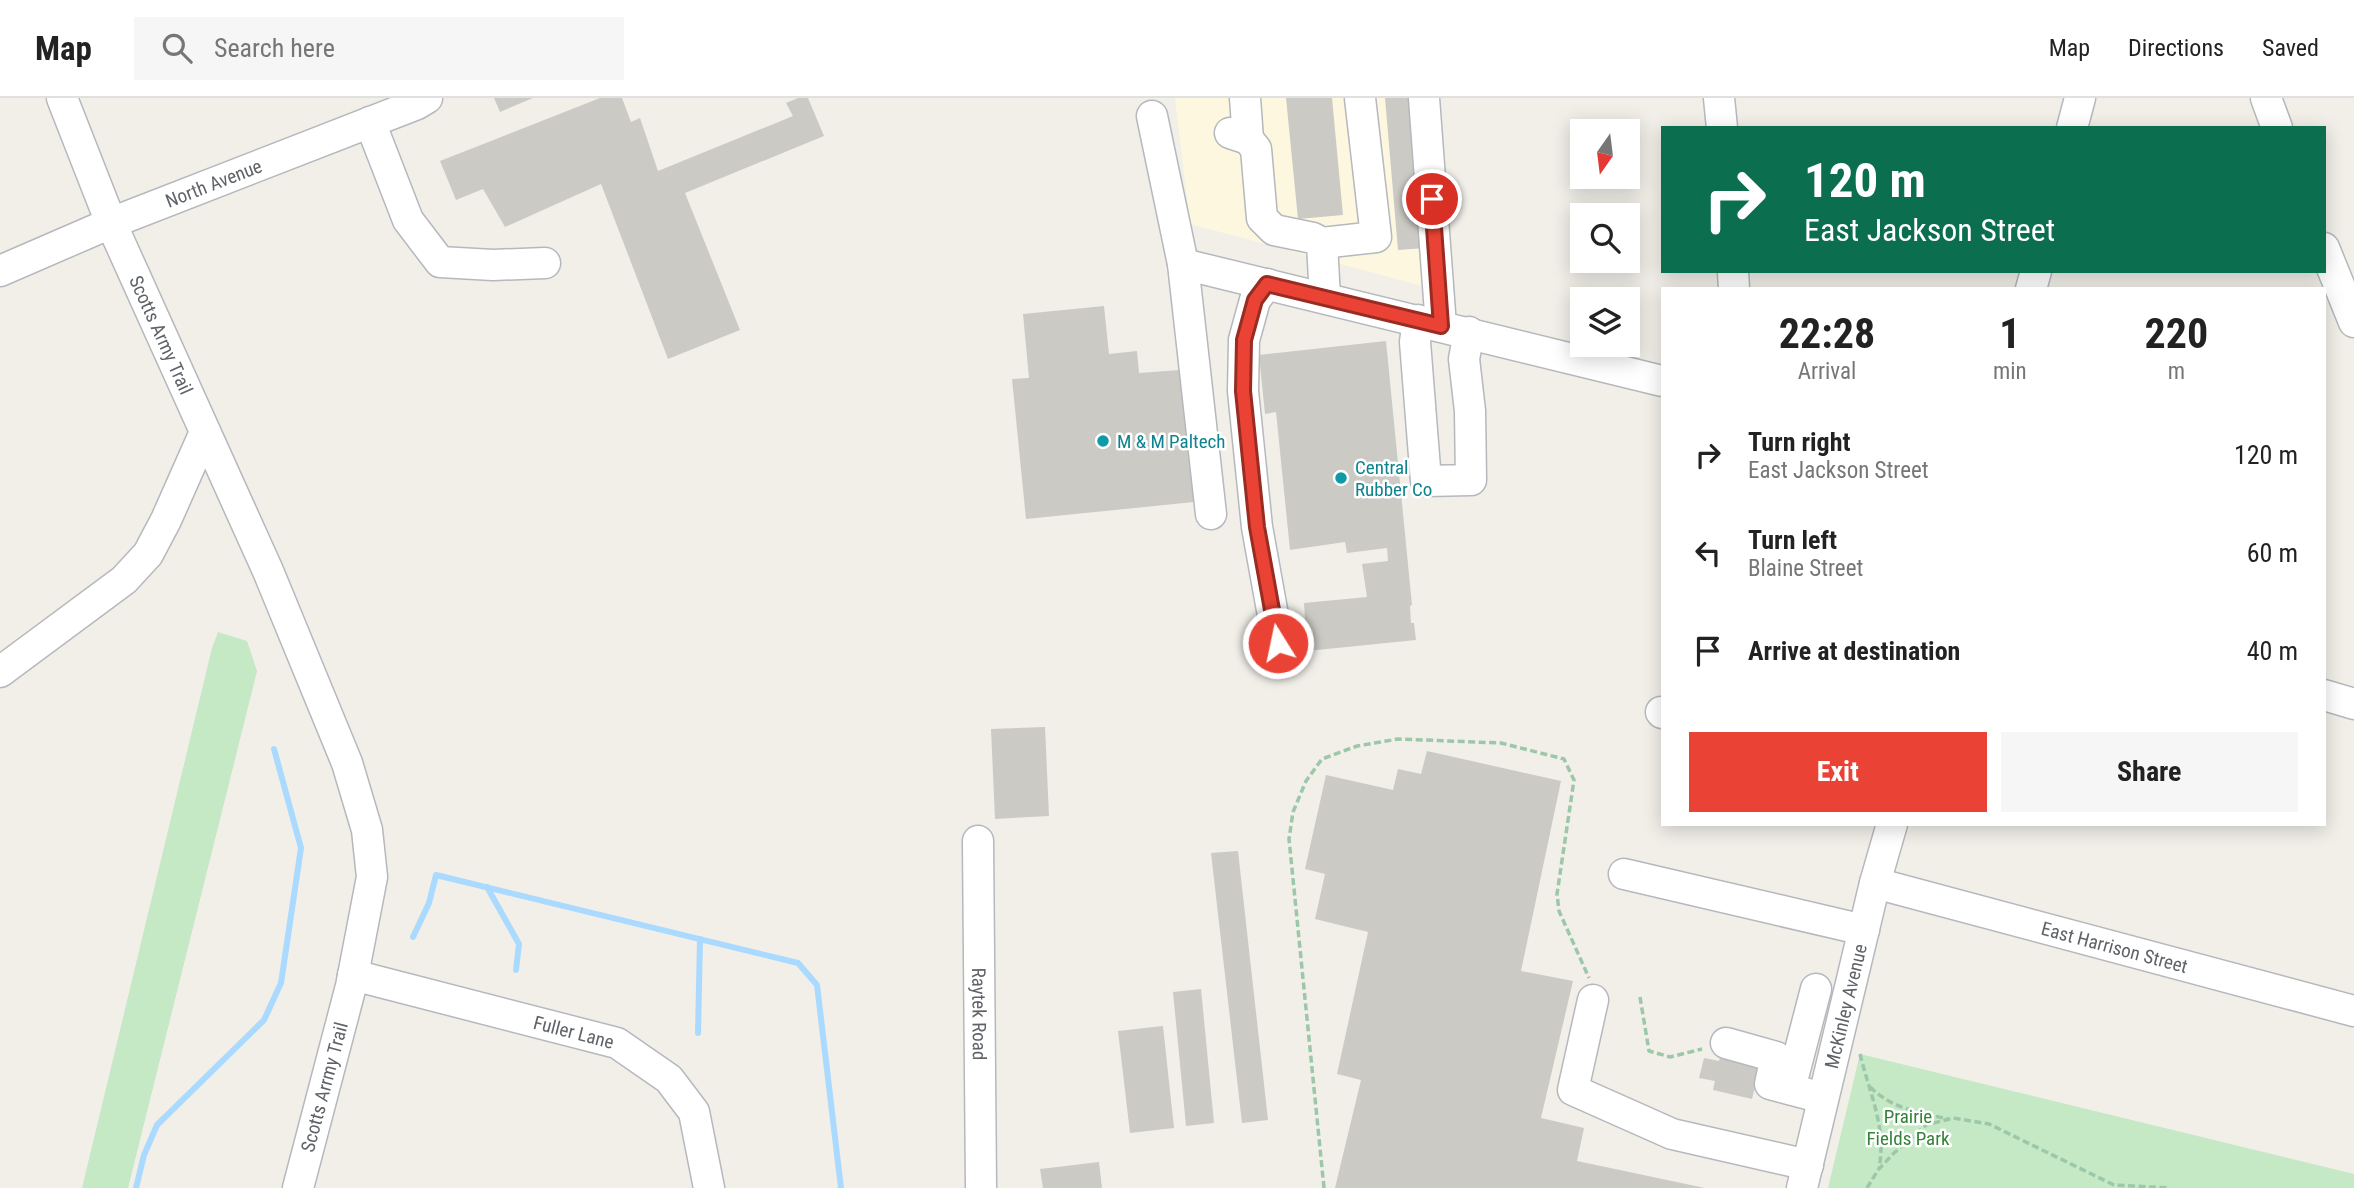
<!DOCTYPE html>
<style>
:root{--surface:#fff;--page:#f6f6f6;--text:#222;--muted:#767676;--line:#e0e0e0;--accent:#ea4335}
body{margin:0;font-family:"Roboto Condensed",sans-serif;background:var(--page);color:var(--text);height:100vh;display:flex;flex-direction:column;font-size:26px;white-space:nowrap}
*{box-sizing:border-box;margin:0}
p{font-size:23px;color:var(--muted)}
.icon{flex:none;width:38px;height:38px;fill:none;stroke:currentColor;stroke-width:2;stroke-linecap:round;stroke-linejoin:round}
.map{position:relative;flex:1;overflow:hidden}
.details{position:absolute;left:1661px;top:189px;width:665px;height:539px;display:flex;flex-direction:column;background:var(--surface);border-radius:0px;box-shadow:0 4px 18px #0003}
.details>*{flex:none}
.hud{position:absolute;left:1661px;top:28px;width:665px;height:147px;border-radius:0px;box-shadow:0 4px 18px #0003;background:#0b6e4f;color:#fff;overflow:hidden}
.needle{width:46px;rotate:194deg}
.buttons{position:absolute;left:1570px;top:21px;display:grid;gap:14px}
.buttons a{display:grid;place-items:center;width:70px;height:70px;border-radius:0px;background:var(--surface);box-shadow:0 4px 18px #0003;font-size:35px}
.pin{position:absolute;display:grid;place-items:center;width:60px;height:60px;color:#fff;margin:-30px;border:4px solid #fff;border-radius:50%;box-shadow:0 2px 7px #0007}
.me{position:absolute;width:77px;margin:-38px;rotate:350deg;stroke-linejoin:round;filter:drop-shadow(0 0 5px #0008)}
.turn{display:flex;align-items:center;gap:24px;height:147px;padding:0 28px;font-size:32px}
.turn .icon{width:91px;height:91px;stroke-width:2.5}
.turn b{display:block;font-size:49px;line-height:60px}
.eta{display:flex;justify-content:space-evenly;align-items:center;height:119px;text-align:center}
.eta b{font-size:42px;font-weight:700;line-height:49px}
.primary-button{display:flex;gap:14px;margin-top:auto;padding:14px 28px}
.primary-button a{flex:1;height:80px;border-radius:0px;background:var(--accent);color:#fff;font-size:28px;font-weight:700;line-height:80px;text-align:center}
.primary-button a+a{background:var(--page);color:var(--text)}
ul{padding:0;list-style:none}
li{display:flex;align-items:center;gap:21px;height:98px;padding:0 28px}
li div{flex:1}
li b{display:block;font-size:26px}
li em{font-style:normal}
header{display:flex;align-items:center;gap:42px;box-sizing:border-box;height:98px;padding:0 35px;background:var(--surface);border-bottom:2px solid var(--line)}
header strong{font-size:33px}
nav{display:flex;gap:38px;margin-inline-start:auto;font-size:24px}
.search{width:490px;height:63px;background:var(--page);display:flex;align-items:center;gap:18px;box-sizing:border-box;padding:0 24px;border-radius:0px;color:var(--muted);font-size:26px}
.map>svg:first-child{display:block}
.commercial{fill:#fef7e0}
.green{fill:#c5e8c5}
.lines{fill:none;stroke-linecap:round;stroke-linejoin:round}
.stream{stroke:#aadaff;stroke-width:6}
.building{fill:#cccac5}
.minor-casing{stroke:#b5b8bc;stroke-width:33}
.path{stroke:#9cc7a9;stroke-width:3.5;stroke-dasharray:7 3.5;stroke-linecap:butt}
.minor{stroke:#fff;stroke-width:30}
.route-casing{stroke:#982c22;stroke-width:18}
.route{stroke:#ea4335;stroke-width:12}
.culture-dot{fill:#0f9aa8;stroke:#fff;stroke-width:2.5}
.labels{text-anchor:middle;stroke-width:5;stroke-linejoin:round;paint-order:stroke}
.street-label{font-size:19px;fill:#5f6368;stroke:#fff}
.culture-label{font-size:19px;fill:#0d838f;stroke:#fff;text-anchor:start}
.park-label{font-size:19px;fill:#348238;stroke:#fff}
</style>
<header>
<strong>Map</strong>
<div class="search"><svg class="icon" aria-label="search" viewBox="0 0 24 24"><circle cx="10" cy="10" r="6"/><path d="M15 15l6 6"/></svg>Search here</div>
<nav><a>Map</a><a>Directions</a><a>Saved</a></nav>
</header>
<div class="map">
<svg width="2354" height="1090" viewBox="0 0 2354 1090">
<rect width="100%" height="100%" fill="#f1efe8"/>
<path class="commercial" d="M1175 0H1414L1430 190 1190 126Z"/>
<g class="green">
<path d="M218 534 247 543 257 573 128 1090H82L212 550Z"/>
<path d="M1860 956 2354 1076V1090H1828Z"/>
</g>
<g class="lines">
<g class="stream">
<path d="M487 789 519 846 516 872"/>
<path d="M413 839 429 805 436 777 798 865 817 887 841 1090"/>
<path d="M698 935 700 841"/>
<path d="M136 1090 144 1057 157 1027 264 922 281 885 301 750 274 651"/>
</g>
</g>
<g class="building">
<path d="M494 0H533L500 14Z"/>
<path d="M600 0H622L631 24 640 20 658 73 793 18 786 5 798 0H808L824 38 685 95 740 232 668 261 601 86 505 129 483 91 456 102 440 63Z"/>
<path d="M1286 0H1332L1343 117 1298 121Z"/>
<path d="M1385 0H1413L1425 150 1398 152Z"/>
<path d="M1104 208 1109 256 1137 253 1139 275 1180 272 1194 404 1026 421 1012 281 1029 280 1023 216Z"/>
<path d="M1386 243 1412 507 1410 508 1411 525H1414L1416 542 1307 553 1304 505 1367 499 1362 466 1388 463 1387 450 1347 455 1345 444 1290 452 1276 314 1265 316 1259 257Z"/>
<path d="M1045 629 1049 718 995 721 991 631Z"/>
<path d="M1427 653 1561 683 1521 873 1573 883 1541 1020 1584 1030 1577 1063 1705 1090H1335L1361 982 1337 976 1368 834 1315 821 1325 776 1305 771 1326 677 1393 692 1398 671 1421 676Z"/>
<path d="M1238 753 1268 1022 1242 1025 1211 755Z"/>
<path d="M1201 891 1214 1025 1186 1028 1173 894Z"/>
<path d="M1163 928 1174 1030 1130 1035 1118 933Z"/>
<path d="M1721 954 1761 963 1752 1001 1713 992 1715 983 1699 980 1704 960 1719 963Z"/>
<path d="M1099 1064 1102 1090H1043L1040 1071Z"/>
</g>
<g class="lines">
<defs>
<g id="minor">
<path id="s1" d="M62 0 111 125 268 473 347 665 367 732 372 779 351 888 298 1090"/>
<path d="M1245 0 1248 41"/>
<path d="M1424 0 1441 228"/>
<path d="M1719 0 1722 30"/>
<path d="M2266 0 2277 30"/>
<path d="M1152 18 1183 166 1211 416"/>
<path d="M370 24 408 122 440 164 493 167 545 165"/>
<path d="M2072 30 2080 0"/>
<path d="M1230 35 1248 41 1256 51 1262 120 1274 132 1313 140 1322 145 1325 200"/>
<path d="M1322 145 1376 139 1360 0"/>
<path d="M2324 150 2354 224"/>
<path d="M1183 166 1662 283"/>
<path id="s2" d="M0 173 111 125 417 6 427 0"/>
<path d="M1733 173 1734 191"/>
<path d="M1267 186 1255 202 1244 242 1243 293 1257 429 1278 545"/>
<path d="M2031 191 2036 173"/>
<path d="M1418 222 1415 244 1426 383 1471 382 1470 313 1464 261 1469 234"/>
<path d="M0 574 124 482 148 456 166 422 205 334"/>
<path d="M2324 597 2354 606"/>
<path d="M1661 614 1662 615"/>
<path id="s3" d="M978 743 981 1090"/>
<path d="M1624 776 1864 832"/>
<path id="s4" d="M1875 785 2354 913"/>
<path id="s5" d="M353 877 617 945 669 981 694 1014 709 1090"/>
<path d="M1593 902 1573 992 1672 1036 1808 1067"/>
<path d="M1726 945 1776 959 1770 986 1823 1000"/>
<path d="M1790 991 1816 891"/>
<path id="s6" d="M1802 1090 1875 785 1892 726"/>
</g>
</defs>
<use href="#minor" class="minor-casing"/>
<g class="path">
<path d="M1640 899 1649 953 1670 959 1702 951"/>
<path d="M1860 956C1869 994 1887 1030 1879 1070"/>
<path d="M1870 989C1893 1011 1917 1014 1948 1021"/>
<path d="M1324 1090 1289 741 1293 714 1306 683 1322 661 1357 648 1398 641 1501 645 1564 661 1574 682 1557 796 1559 813 1589 880"/>
<path d="M1867 1090 1878 1072 1894 1055 1926 1027 1953 1020 1989 1026 2114 1087 2170 1090"/>
</g>
<use href="#minor" class="minor"/>
</g>
<g class="lines">
<defs>
<path id="route" d="M1278 545 1257 429 1243 293 1244 242 1255 202 1267 186 1441 228 1432 101"/>
</defs>
<use href="#route" class="route-casing"/>
<use href="#route" class="route"/>
</g>
<g class="culture-dot">
<circle cx="1103" cy="343" r="7"/>
<circle cx="1341" cy="380" r="7"/>
</g>
<g class="labels">
<g class="street-label">
<text dy="7" stroke="none"><textPath href="#s2" startOffset="231">North Avenue</textPath></text>
<text dy="7" stroke="none"><textPath href="#s1" startOffset="257">Scotts Army Trail</textPath></text>
<text dy="7" stroke="none"><textPath href="#s4" startOffset="248">East Harrison Street</textPath></text>
<text dy="7" stroke="none"><textPath href="#s6" startOffset="187">McKinley Avenue</textPath></text>
<text dy="7" stroke="none"><textPath href="#s3" startOffset="173">Raytek Road</textPath></text>
<text dy="7" stroke="none"><textPath href="#s5" startOffset="228">Fuller Lane</textPath></text>
<text transform="translate(324 989) rotate(-75)" y="7">Scotts Arrmy Trail</text>
</g>
<g class="culture-label">
<text x="1117" y="350">M &amp; M Paltech</text>
<text x="1355" y="376">Central<tspan x="1355" dy="22">Rubber Co</tspan></text>
</g>
<g class="park-label">
<text x="1908" y="1025">Prairie<tspan x="1908" dy="22">Fields Park</tspan></text>
</g>
</g>
</svg>
<div class="buttons">
<a><svg class="needle" viewBox="-14 -14 28 28"><path d="M0-13l5 13h-10z" fill="#e53935"/><path d="M0 13l5-13h-10z" fill="#767676"/></svg></a>
<a><svg class="icon" aria-label="search" viewBox="0 0 24 24"><circle cx="10" cy="10" r="6"/><path d="M15 15l6 6"/></svg></a>
<a><svg class="icon" aria-label="layers" viewBox="0 0 24 24"><path d="M12 4l9 5-9 5-9-5zM3 14l9 5 9-5"/></svg></a>
</div>
<div class="pin" style="left:1432px;top:101px;background:#d93025"><svg class="icon" aria-label="arrive" viewBox="0 0 24 24"><path d="M6 21V4h12l-3 4 3 4H6"/></svg></div>
<svg class="me" style="left:1278px;top:545px" viewBox="-20 -20 40 40"><circle r="17" fill="#ea4335" stroke="#fff" stroke-width="3"/><path d="M0-11L8 9 0 5-8 9z" fill="#fff"/></svg>
<div class="hud">
<div class="turn"><svg class="icon" aria-label="right" viewBox="0 0 24 24"><path d="M7 20v-9h11M14 6l5 5-5 5"/></svg><div><b>120 m</b>East Jackson Street</div></div>
</div>
<section class="details">
<div class="eta">
<div><b>22:28</b><p>Arrival</p></div>
<div><b>1</b><p>min</p></div>
<div><b>220</b><p>m</p></div>
</div>
<ul>
<li><svg class="icon" aria-label="right" viewBox="0 0 24 24"><path d="M7 20v-9h11M14 6l5 5-5 5"/></svg><div><b>Turn right</b><p>East Jackson Street</p></div><em>120 m</em></li>
<li><svg class="icon" aria-label="left" viewBox="0 0 24 24"><path d="M17 20v-9H6M10 6l-5 5 5 5"/></svg><div><b>Turn left</b><p>Blaine Street</p></div><em>60 m</em></li>
<li><svg class="icon" aria-label="arrive" viewBox="0 0 24 24"><path d="M6 21V4h12l-3 4 3 4H6"/></svg><div><b>Arrive at destination</b></div><em>40 m</em></li>
</ul>
<div class="primary-button"><a>Exit</a><a>Share</a></div>
</section>
</div>
